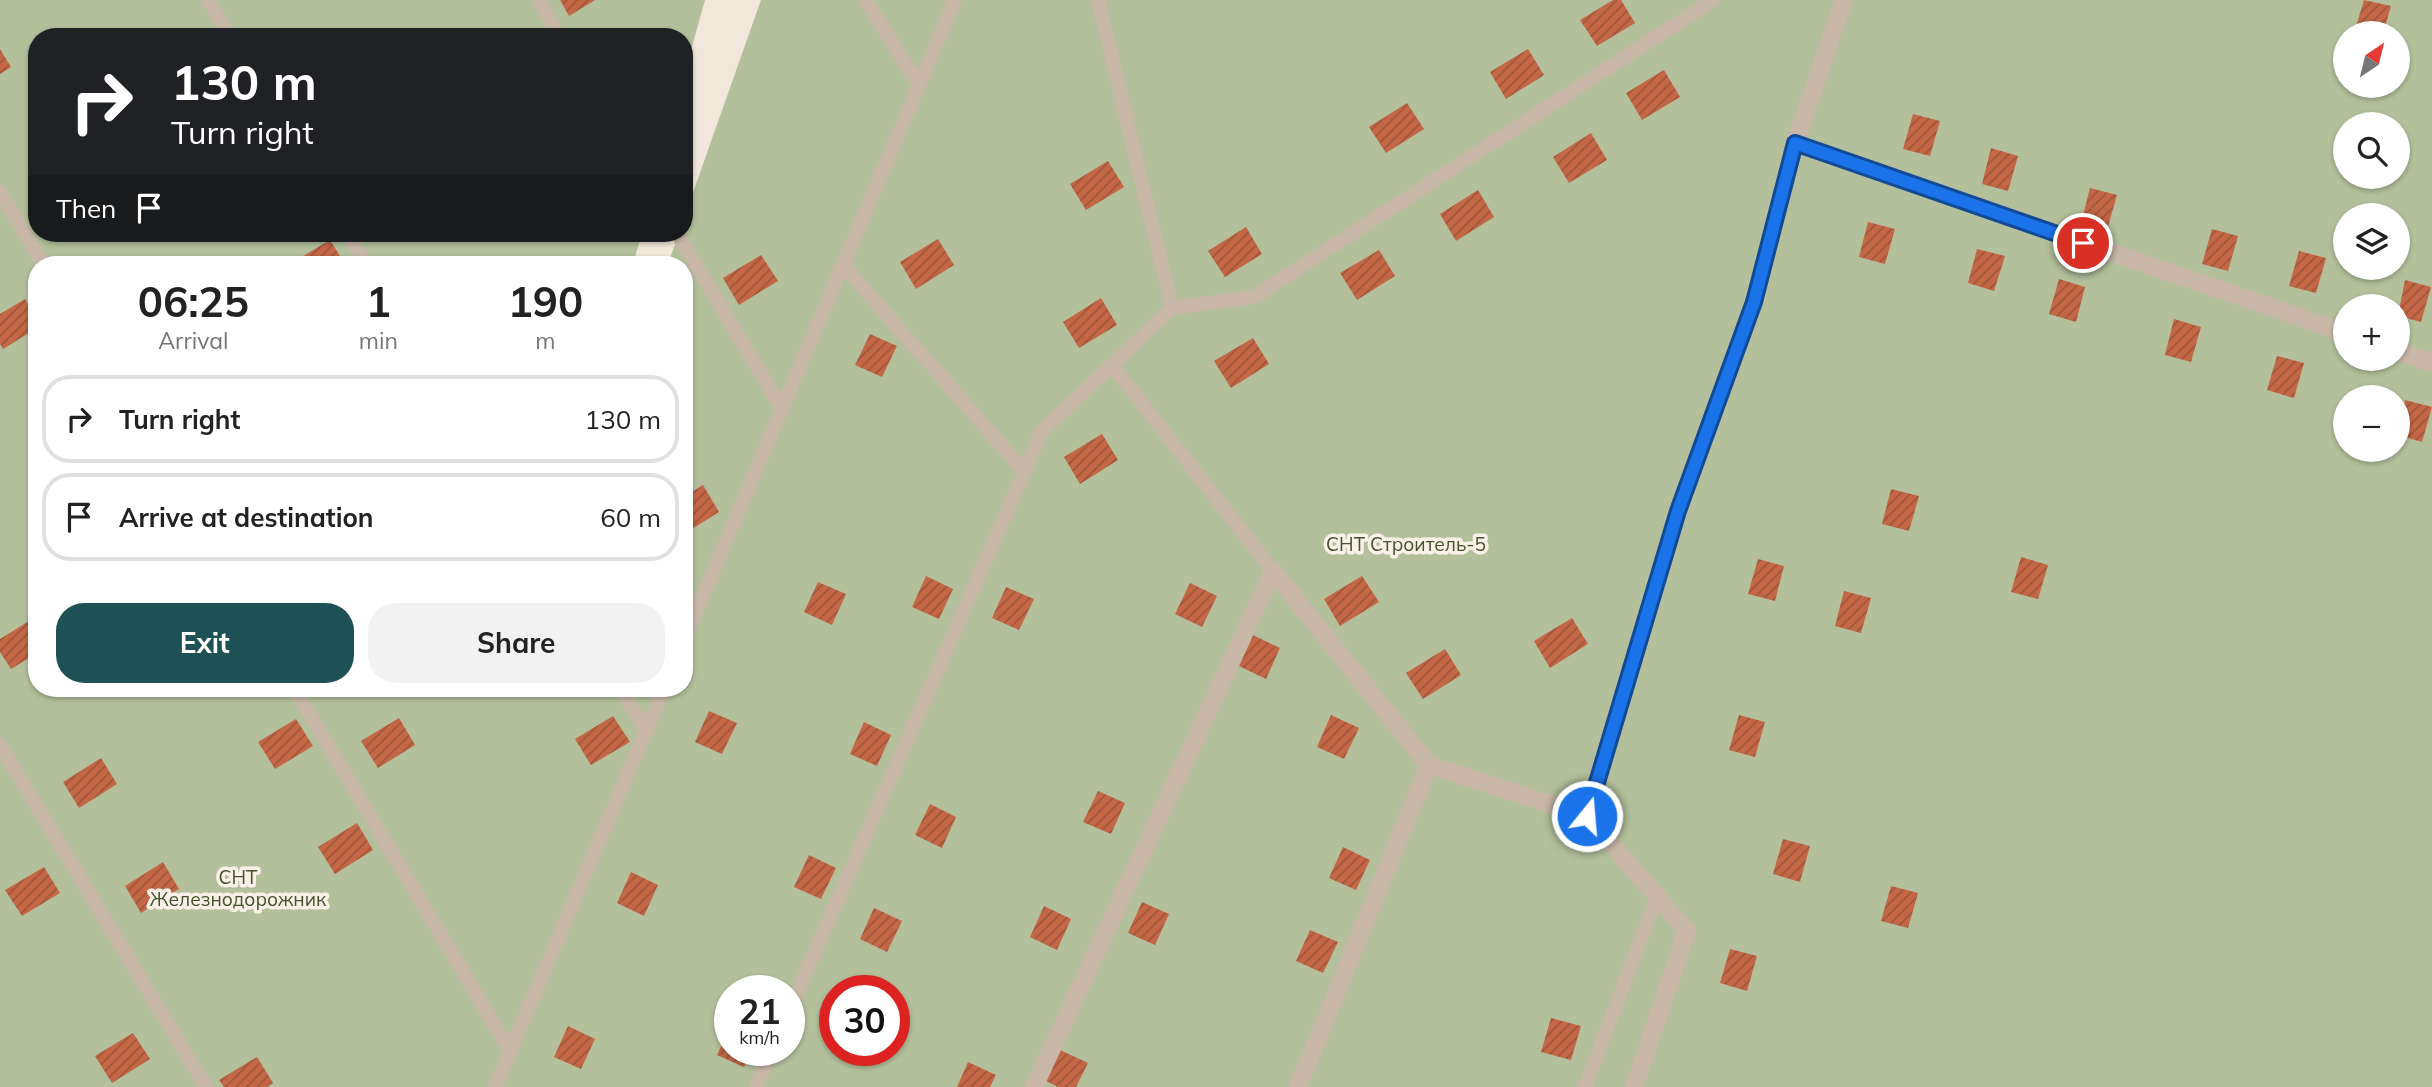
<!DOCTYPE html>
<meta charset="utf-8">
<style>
:root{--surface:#fff;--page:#f2f2f2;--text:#222;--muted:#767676;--line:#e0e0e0;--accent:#1e5156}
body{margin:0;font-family:Mulish,sans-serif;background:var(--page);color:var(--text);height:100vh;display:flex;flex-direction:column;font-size:26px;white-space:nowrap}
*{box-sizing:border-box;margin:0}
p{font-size:23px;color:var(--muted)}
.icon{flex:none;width:38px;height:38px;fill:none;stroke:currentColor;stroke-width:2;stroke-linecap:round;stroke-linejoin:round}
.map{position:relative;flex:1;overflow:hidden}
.details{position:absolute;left:28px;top:256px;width:665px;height:441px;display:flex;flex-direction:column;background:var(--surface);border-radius:28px;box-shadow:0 2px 5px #0004}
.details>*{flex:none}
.banner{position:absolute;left:28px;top:28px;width:665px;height:214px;border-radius:28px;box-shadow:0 2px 5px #0004;background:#202124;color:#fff;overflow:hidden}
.needle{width:46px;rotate:35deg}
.fabs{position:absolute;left:2333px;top:21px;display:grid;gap:14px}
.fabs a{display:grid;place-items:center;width:77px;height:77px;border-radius:50%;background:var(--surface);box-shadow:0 2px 5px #0004;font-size:35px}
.speed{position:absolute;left:714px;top:975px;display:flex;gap:14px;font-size:35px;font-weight:700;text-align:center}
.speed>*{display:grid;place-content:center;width:91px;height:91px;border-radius:50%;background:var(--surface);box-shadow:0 2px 5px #0004;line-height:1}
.speed small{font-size:18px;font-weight:400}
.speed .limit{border:10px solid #d22;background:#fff;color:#111}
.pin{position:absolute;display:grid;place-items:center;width:60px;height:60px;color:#fff;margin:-30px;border:4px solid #fff;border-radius:50%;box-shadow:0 2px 7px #0007}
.me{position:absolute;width:77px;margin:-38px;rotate:17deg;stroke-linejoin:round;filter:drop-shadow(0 0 5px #0008)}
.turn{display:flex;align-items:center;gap:24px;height:147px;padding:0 28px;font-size:32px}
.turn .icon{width:91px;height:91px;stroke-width:2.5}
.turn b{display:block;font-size:49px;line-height:60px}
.then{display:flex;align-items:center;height:66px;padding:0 28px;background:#0003;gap:14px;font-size:26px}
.eta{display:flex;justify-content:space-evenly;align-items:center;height:119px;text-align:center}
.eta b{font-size:42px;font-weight:700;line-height:49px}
.action{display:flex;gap:14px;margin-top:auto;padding:14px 28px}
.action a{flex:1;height:80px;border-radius:28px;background:var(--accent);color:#fff;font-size:28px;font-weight:700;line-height:80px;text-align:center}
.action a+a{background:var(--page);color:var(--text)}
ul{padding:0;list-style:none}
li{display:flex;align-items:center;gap:21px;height:88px;margin:0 14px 10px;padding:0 14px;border:4px solid var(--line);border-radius:28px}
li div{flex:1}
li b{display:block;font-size:26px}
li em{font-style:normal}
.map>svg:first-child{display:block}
.garden{fill:#b3c09b;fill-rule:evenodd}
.building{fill:url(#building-hatch)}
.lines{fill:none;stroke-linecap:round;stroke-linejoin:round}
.lane{stroke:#c9b7a7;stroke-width:14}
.street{stroke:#c9b7a7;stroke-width:18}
.route-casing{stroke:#114b97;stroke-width:18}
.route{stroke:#1a73e8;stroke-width:12}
.labels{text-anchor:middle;stroke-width:7;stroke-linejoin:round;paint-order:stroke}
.park-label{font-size:19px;fill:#44532c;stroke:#f9f1e7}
</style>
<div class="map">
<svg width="2432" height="1087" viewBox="0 0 2432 1087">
<defs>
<pattern id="building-hatch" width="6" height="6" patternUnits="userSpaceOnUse" patternTransform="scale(1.75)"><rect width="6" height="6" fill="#c46746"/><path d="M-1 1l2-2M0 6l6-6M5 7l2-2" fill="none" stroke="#a0553a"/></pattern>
</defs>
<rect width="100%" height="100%" fill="#f1e7db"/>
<path class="garden" d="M0 0H705L684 75V37H37V233H642L633 264H37V688H684V264H668L679 233H684V218L761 0H2432V1087H0ZM2345 33H2398V86H2345ZM2345 124H2398V177H2345ZM2345 215H2398V268H2345ZM2345 306H2398V359H2345ZM2345 397H2398V450H2345ZM730 990H789V1050H730ZM835 990H894V1050H835Z"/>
<g class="building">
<path d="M560 0H595L569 16Z"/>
<path d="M1613 0H1621L1635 23 1597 46 1580 20Z"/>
<path d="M2364 0 2391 6 2383 33H2354Z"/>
<path d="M0 49 11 67 0 74Z"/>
<path d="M1528 49 1544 75 1506 99 1490 72Z"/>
<path d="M1664 70 1680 97 1642 120 1626 93Z"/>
<path d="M1407 103 1424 129 1386 153 1369 127Z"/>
<path d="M1913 114 1940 121 1930 156 1903 149Z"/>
<path d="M1591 133 1607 160 1569 183 1553 157Z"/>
<path d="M1991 148 2018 156 2008 191 1982 184Z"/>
<path d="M1108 161 1124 187 1086 210 1070 184Z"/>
<path d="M2090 188 2117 195 2107 230 2081 223Z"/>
<path d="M1478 190 1494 217 1456 241 1440 214Z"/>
<path d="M1868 222 1895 229 1885 264 1859 257Z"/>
<path d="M1246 227 1262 254 1225 277 1208 251Z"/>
<path d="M2212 229 2238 236 2228 271 2202 264Z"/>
<path d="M938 239 954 265 916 289 900 262Z"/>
<path d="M330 240 345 264H290Z"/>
<path d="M1977 249 2005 256 1994 291 1968 283Z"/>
<path d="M1379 250 1395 276 1357 300 1340 273Z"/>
<path d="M2299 251 2326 258 2316 293 2289 286Z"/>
<path d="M761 255 778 281 739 305 723 278Z"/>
<path d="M2059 279 2085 287 2076 322 2049 314Z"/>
<path d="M2405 280 2431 287 2421 322 2398 316Z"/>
<path d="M1101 298 1117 325 1079 348 1063 322Z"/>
<path d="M25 299 37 319V328L3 349 0 344V314Z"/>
<path d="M2174 319 2201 327 2191 362 2165 355Z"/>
<path d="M870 334 897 346 882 377 855 365Z"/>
<path d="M1253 338 1269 364 1231 388 1214 361Z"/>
<path d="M2277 356 2304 363 2294 398 2267 390Z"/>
<path d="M2405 400 2432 407 2422 442 2398 435Z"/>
<path d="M1102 434 1118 460 1080 484 1064 457Z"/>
<path d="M703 485 719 512 684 534V497Z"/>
<path d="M1891 489 1919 496 1909 531 1882 524Z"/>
<path d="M2021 557 2048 565 2038 599 2011 592Z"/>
<path d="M1758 559 1784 566 1775 601 1748 594Z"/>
<path d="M926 576 953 589 939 619 912 607Z"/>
<path d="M1362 576 1379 602 1340 626 1324 599Z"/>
<path d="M818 582 846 594 832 625 804 612Z"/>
<path d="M1190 583 1217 596 1202 627 1175 614Z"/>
<path d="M1006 587 1034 599 1019 630 992 618Z"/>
<path d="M1844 591 1871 598 1861 633 1835 626Z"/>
<path d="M1572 618 1588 644 1550 668 1534 641Z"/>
<path d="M32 619 37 626V653L11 669 0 652V639Z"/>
<path d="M1253 635 1280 648 1266 679 1239 666Z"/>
<path d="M1445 649 1461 675 1423 699 1406 673Z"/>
<path d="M709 711 737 723 722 754 695 742Z"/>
<path d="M1331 715 1359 728 1344 759 1317 747Z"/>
<path d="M1739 715 1765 722 1755 757 1729 750Z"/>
<path d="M613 716 630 742 591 765 575 739Z"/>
<path d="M399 718 415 745 378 768 361 741Z"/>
<path d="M296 719 313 746 275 769 258 742Z"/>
<path d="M864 722 891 735 877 766 850 754Z"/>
<path d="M101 758 117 784 79 808 63 782Z"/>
<path d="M1098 791 1125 803 1111 834 1083 822Z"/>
<path d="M930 804 956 817 942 848 915 835Z"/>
<path d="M357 823 373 850 335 874 318 847Z"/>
<path d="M1783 839 1810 846 1800 882 1773 874Z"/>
<path d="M1343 847 1370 860 1356 890 1329 878Z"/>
<path d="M809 855 836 868 821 899 794 887Z"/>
<path d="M163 862 179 889 141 913 125 886Z"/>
<path d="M44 867 60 893 22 916 5 890Z"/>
<path d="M631 872 658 885 644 916 617 903Z"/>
<path d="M1891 886 1918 893 1908 928 1881 921Z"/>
<path d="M1142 902 1169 914 1155 945 1128 933Z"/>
<path d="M1044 906 1071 919 1057 950 1030 937Z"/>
<path d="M874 908 902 921 887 952 860 939Z"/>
<path d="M1310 930 1338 942 1323 973 1296 961Z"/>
<path d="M1730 949 1757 956 1747 991 1720 983Z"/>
<path d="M1551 1018 1581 1026 1571 1060 1541 1052Z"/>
<path d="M568 1026 595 1039 581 1069 554 1057Z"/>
<path d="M730 1027V1050H752L744 1067 717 1055Z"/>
<path d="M133 1033 150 1059 112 1083 95 1056Z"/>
<path d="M1060 1050 1088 1063 1076 1087H1058L1046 1081Z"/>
<path d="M257 1057 273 1083 267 1087H224L219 1080Z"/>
<path d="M968 1062 996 1075 990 1087H957Z"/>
</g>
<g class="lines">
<g class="lane">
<path d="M208 0 230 37"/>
<path d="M538 0 560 37"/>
<path d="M866 0 919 86"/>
<path d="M1098 0 1172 308"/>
<path d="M0 192 43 264"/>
<path d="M347 233 366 264"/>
<path d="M677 233 782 409"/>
<path d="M843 265 1025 472"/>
<path d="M1112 365 1273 571"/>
<path d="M684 640 955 0"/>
<path d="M294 688 510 1051"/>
<path d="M620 688 646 731"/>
<path d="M0 745 206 1087"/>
<path d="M789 1011 1042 431 1172 308 1254 297 1713 0"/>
<path d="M495 1087 664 688"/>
<path d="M756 1087 772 1050"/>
<path d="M1585 1087 1657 896"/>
</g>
<g class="street">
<path d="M1795 143 2345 333"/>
<path d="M2398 351 2432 363"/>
<path d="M1587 816 1678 511 1754 302 1795 143 1844 0"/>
<path d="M1034 1087 1273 571 1429 765 1587 816 1687 931 1634 1087"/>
<path d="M1298 1087 1429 765"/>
</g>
</g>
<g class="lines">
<defs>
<path id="route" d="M1587 816 1678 511 1754 302 1795 143 2083 243"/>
</defs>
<use href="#route" class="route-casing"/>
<use href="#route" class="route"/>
</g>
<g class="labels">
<g class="park-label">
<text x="1406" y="551">СНТ Строитель-5</text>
<text x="238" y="884">СНТ<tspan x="238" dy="22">Железнодорожник</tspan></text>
</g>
</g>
</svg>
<div class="fabs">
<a><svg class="needle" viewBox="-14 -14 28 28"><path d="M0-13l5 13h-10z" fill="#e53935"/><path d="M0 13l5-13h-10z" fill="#767676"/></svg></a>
<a><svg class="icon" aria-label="search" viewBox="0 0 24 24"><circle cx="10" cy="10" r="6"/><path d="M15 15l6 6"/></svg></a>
<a><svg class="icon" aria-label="layers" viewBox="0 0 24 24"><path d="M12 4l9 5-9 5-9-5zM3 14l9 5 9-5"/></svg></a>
<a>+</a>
<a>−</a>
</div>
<div class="speed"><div>21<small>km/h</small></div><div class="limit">30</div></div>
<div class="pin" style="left:2083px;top:243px;background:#d93025"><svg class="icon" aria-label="arrive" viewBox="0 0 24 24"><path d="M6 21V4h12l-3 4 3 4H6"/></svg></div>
<svg class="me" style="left:1587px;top:816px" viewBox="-20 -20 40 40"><circle r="17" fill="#1a73e8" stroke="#fff" stroke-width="3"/><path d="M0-11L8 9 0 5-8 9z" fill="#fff"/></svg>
<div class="banner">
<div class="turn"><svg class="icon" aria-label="right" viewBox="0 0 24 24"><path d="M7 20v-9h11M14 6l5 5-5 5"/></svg><div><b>130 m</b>Turn right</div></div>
<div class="then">Then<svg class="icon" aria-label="arrive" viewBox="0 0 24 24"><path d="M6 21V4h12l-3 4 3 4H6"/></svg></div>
</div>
<section class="details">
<div class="eta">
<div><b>06:25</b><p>Arrival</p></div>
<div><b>1</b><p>min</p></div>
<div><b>190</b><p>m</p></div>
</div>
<ul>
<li><svg class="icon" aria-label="right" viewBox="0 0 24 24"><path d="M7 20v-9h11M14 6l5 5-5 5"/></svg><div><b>Turn right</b></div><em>130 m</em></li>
<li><svg class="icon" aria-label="arrive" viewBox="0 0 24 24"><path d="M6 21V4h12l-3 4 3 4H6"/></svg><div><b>Arrive at destination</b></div><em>60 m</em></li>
</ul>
<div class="action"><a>Exit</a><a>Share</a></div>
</section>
</div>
